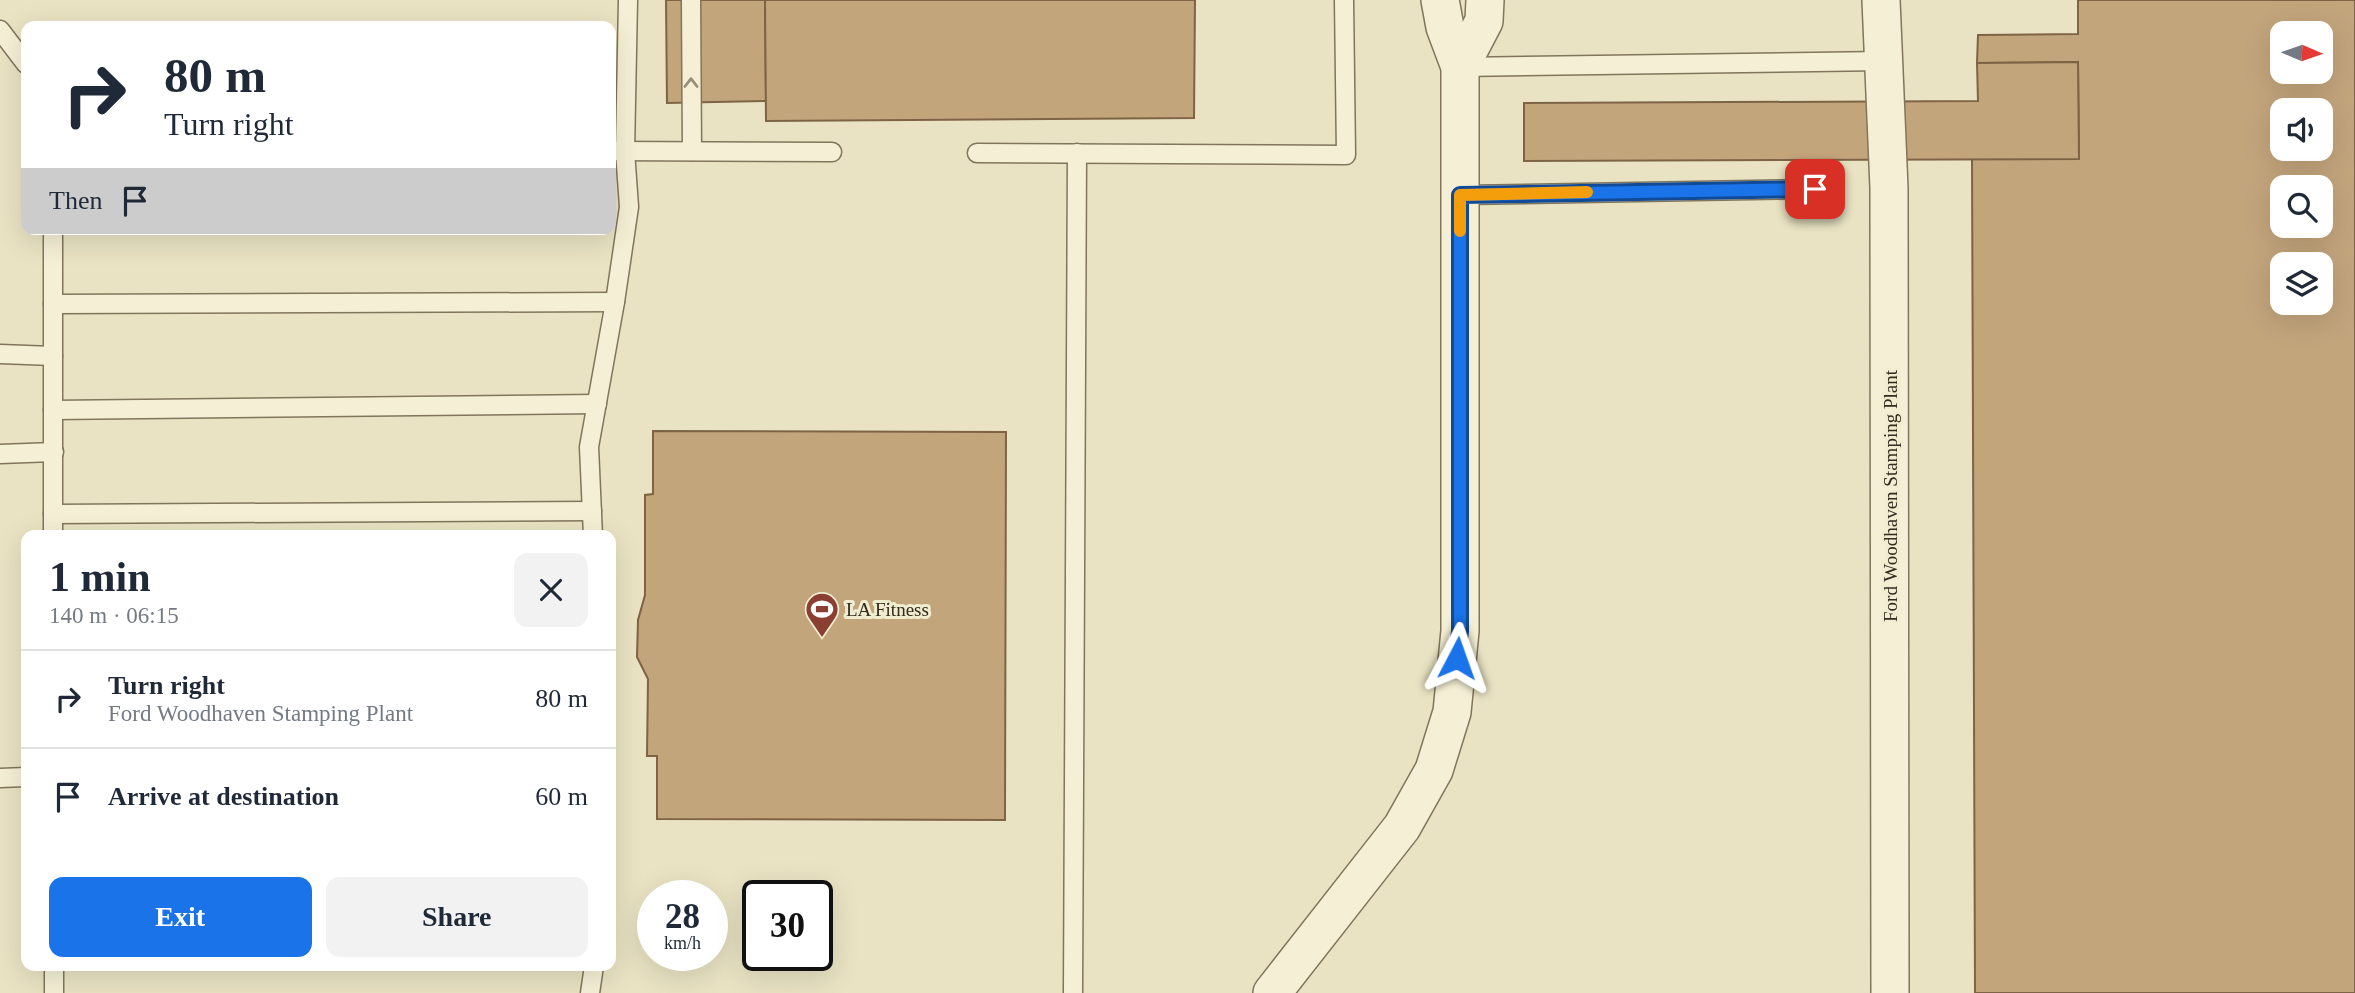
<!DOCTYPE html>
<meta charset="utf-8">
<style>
:root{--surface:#fff;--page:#f2f2f3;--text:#1f2937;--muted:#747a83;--line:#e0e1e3;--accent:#1a73e8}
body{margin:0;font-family:Georgia,serif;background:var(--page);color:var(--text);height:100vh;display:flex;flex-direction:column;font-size:26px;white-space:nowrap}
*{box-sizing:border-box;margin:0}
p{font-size:23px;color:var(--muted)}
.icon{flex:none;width:38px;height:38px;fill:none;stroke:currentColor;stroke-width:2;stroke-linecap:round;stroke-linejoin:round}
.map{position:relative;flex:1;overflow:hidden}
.drawer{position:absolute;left:21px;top:530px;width:595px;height:441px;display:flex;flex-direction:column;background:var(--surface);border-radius:14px;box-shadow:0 7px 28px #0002}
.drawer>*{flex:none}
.hud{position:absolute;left:21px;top:21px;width:595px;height:214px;border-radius:14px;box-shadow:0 7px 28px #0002;background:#fff;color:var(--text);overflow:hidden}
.needle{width:46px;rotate:92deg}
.buttons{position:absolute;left:2270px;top:21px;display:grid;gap:14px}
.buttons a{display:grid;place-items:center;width:63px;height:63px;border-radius:14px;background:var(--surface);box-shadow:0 7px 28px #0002;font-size:35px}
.speed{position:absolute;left:637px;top:880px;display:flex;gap:14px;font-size:35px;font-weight:700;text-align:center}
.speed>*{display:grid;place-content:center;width:91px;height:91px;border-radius:50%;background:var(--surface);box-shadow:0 7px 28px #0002;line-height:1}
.speed small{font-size:18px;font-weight:400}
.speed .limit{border:4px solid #111;border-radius:10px;background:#fff;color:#111}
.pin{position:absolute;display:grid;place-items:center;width:60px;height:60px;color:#fff;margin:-30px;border-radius:14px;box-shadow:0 4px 10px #0006}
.me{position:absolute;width:77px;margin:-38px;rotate:4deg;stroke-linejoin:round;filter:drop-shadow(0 0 5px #0008)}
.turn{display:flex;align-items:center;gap:24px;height:147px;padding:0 28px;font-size:32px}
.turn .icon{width:91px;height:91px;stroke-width:2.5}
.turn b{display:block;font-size:49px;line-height:60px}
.then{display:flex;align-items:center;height:66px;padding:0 28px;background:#0003;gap:14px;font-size:26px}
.round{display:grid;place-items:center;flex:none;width:74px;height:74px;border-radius:14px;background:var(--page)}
.overview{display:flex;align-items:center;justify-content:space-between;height:119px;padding:0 28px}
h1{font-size:42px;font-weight:800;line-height:52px}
.button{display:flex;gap:14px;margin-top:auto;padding:14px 28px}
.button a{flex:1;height:80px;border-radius:14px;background:var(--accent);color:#fff;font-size:28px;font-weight:800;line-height:80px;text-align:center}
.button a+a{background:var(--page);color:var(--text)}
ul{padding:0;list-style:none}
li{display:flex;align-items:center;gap:21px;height:98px;padding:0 28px;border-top:2px solid var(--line)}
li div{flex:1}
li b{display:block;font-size:26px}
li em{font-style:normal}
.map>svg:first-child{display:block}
.building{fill:#c3a57c;stroke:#7e6444;stroke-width:2;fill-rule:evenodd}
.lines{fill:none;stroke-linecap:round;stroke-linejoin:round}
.lane-casing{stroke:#81755c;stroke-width:21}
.street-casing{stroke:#81755c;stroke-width:40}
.lane{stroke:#f5f0d5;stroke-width:18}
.street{stroke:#f5f0d5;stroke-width:37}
.oneway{stroke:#948e7a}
.route-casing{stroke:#114b97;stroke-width:18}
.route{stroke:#1a73e8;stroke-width:12}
.slow{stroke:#f59e0b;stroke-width:12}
.labels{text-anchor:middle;stroke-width:6;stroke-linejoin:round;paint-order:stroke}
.street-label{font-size:19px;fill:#322b1e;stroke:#f1edd1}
.poi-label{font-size:19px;fill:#322b1e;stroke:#f1edd1;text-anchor:start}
</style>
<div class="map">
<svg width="2355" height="993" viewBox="0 0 2355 993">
<rect width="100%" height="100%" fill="#e9e3c3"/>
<g class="building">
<path d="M666 0H765L766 101 667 103Z"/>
<path d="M765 0H1195L1194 118 766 121Z"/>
<path d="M2078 0H2355V993H1975L1972 159H2079L2078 62 1977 63 1978 35 2078 34ZM2282 33H2320V72H2282ZM2282 110H2320V149H2282ZM2282 187H2320V226H2282ZM2282 264H2320V303H2282Z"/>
<path d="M2078 62 2079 159 1524 161V103L1978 101 1977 63Z"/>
<path d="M653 431 1006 432 1005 820 657 819V756H647L648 679 637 657 638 620 645 595V495L653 494Z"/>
</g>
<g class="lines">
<defs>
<g id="lane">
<path d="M691 0 692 151"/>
<path d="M0 30 26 64"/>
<path d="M1460 67 1884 61"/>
<path d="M611 151 832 152"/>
<path d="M977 153 1346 155 1344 0"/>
<path d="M1460 195 1815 189"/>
<path d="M53 229V536"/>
<path d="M53 304 615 302"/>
<path d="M0 354 53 356"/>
<path d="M53 410 597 404"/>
<path d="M0 454 54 452"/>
<path d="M53 514 592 511"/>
<path d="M593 536 589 447 615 302 629 207 625 151 628 0"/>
<path d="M0 778 26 777"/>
<path d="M54 966V993"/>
<path d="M590 993 594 966"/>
<path d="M1073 993 1077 153"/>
</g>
<g id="street">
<path d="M1881 0 1889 188 1890 993"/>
<path d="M1460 67 1484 21 1485 0"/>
<path d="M1272 993 1402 827 1434 770 1452 712 1460 631V67L1445 27 1440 0"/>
</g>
</defs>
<use href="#lane" class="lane-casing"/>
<use href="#street" class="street-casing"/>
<use href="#lane" class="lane"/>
<use href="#street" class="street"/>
</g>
<defs><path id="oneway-chevron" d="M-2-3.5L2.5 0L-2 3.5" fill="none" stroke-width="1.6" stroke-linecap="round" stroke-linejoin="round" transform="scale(1.75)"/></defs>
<use class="oneway" href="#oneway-chevron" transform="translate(691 83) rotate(-90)"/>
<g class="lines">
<defs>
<path id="route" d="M1457 658 1460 631V195L1815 189"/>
</defs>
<use href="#route" class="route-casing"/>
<use href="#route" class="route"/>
<path class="slow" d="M1460 231V195L1587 192"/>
</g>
<defs>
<symbol id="stadium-pin" viewBox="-11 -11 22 30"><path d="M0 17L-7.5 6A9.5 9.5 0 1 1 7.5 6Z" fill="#8a3f32" stroke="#f1edd1"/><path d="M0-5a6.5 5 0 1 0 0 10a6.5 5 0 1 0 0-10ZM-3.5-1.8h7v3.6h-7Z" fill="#fff"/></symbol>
</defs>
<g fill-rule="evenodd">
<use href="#stadium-pin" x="803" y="590" width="38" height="52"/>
</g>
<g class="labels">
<g class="street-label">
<text transform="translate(1890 496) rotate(-90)" y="7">Ford Woodhaven Stamping Plant</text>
</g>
<g class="poi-label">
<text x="846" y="616">LA Fitness</text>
</g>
</g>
</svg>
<div class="buttons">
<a><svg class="needle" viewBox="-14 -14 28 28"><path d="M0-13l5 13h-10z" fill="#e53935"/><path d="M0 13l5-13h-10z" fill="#747a83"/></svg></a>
<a><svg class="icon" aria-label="sound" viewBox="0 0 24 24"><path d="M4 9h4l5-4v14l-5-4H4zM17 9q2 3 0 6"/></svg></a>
<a><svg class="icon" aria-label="search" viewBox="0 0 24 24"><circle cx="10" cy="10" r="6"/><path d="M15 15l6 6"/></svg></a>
<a><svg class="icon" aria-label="layers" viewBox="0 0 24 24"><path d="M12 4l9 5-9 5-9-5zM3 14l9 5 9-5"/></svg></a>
</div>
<div class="speed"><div>28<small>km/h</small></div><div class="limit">30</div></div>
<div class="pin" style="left:1815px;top:189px;background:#d93025"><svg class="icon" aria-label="arrive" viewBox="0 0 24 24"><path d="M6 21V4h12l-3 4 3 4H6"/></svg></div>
<svg class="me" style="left:1457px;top:658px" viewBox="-20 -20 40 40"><path d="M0-17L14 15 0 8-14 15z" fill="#1a73e8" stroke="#fff" stroke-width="4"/></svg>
<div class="hud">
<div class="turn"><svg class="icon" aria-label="right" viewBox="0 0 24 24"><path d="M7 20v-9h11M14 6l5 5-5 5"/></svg><div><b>80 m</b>Turn right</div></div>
<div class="then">Then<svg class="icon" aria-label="arrive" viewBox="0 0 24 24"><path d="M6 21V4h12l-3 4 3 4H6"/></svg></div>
</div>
<section class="drawer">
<div class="overview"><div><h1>1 min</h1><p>140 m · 06:15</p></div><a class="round"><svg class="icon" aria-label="close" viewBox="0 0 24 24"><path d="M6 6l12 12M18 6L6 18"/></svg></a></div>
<ul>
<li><svg class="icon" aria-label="right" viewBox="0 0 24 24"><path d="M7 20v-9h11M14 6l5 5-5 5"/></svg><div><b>Turn right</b><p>Ford Woodhaven Stamping Plant</p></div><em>80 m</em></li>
<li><svg class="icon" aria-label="arrive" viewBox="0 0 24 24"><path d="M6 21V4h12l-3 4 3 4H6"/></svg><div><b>Arrive at destination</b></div><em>60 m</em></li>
</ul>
<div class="button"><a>Exit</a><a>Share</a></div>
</section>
</div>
